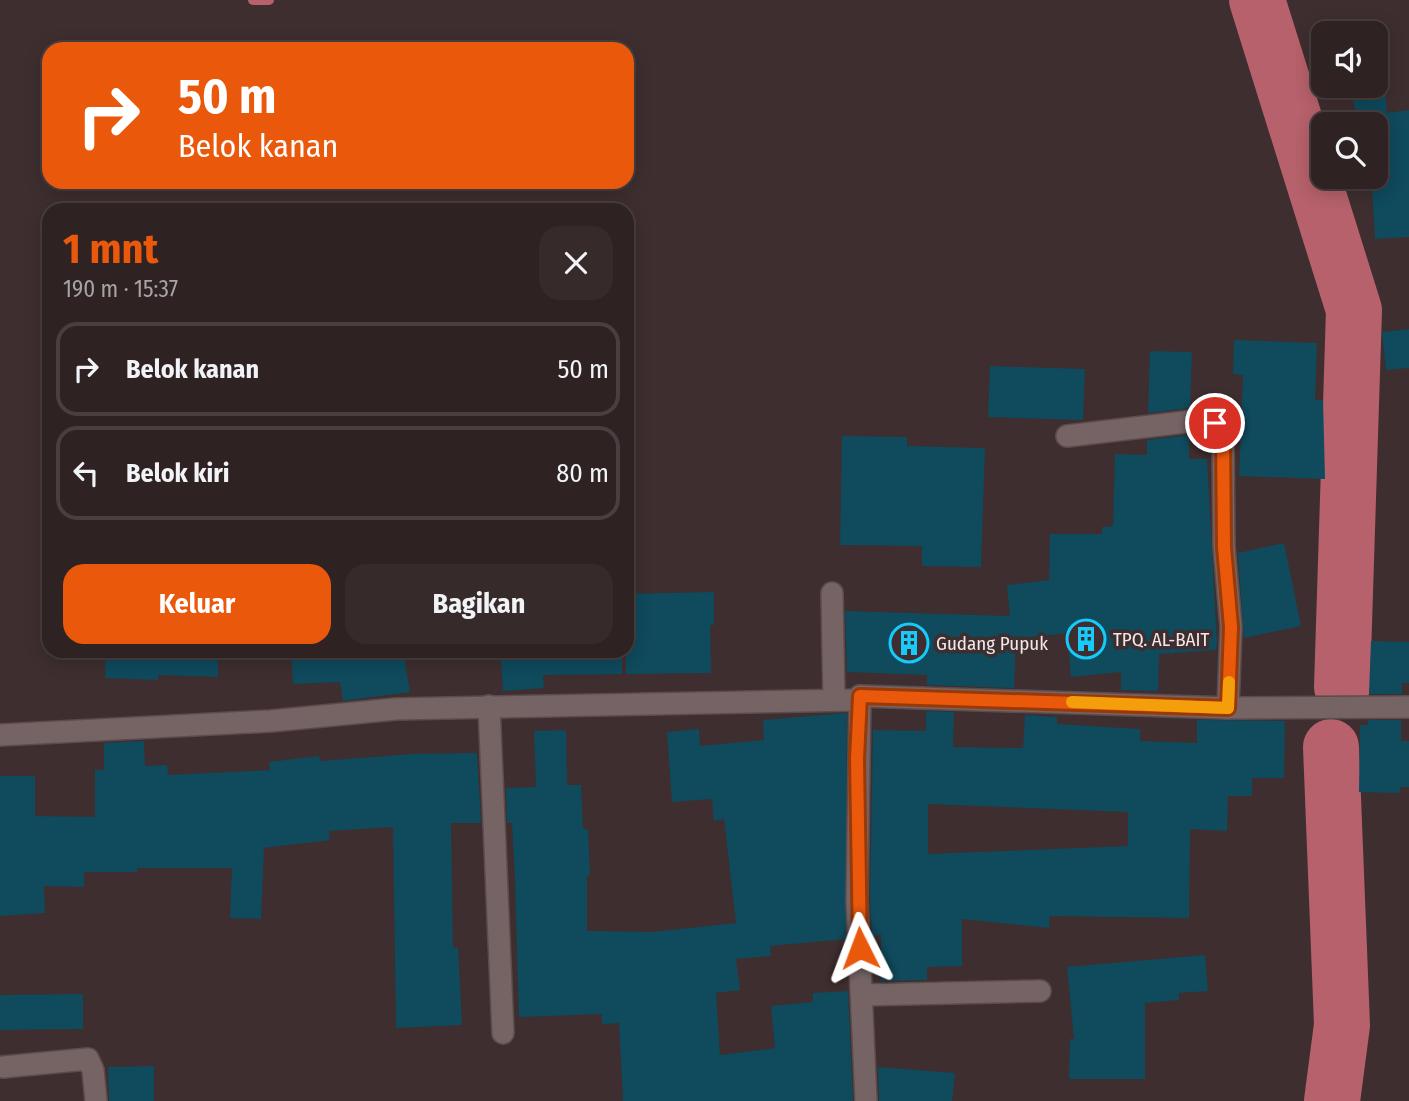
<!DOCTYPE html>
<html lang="id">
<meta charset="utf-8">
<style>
:root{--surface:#2e2223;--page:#362a2b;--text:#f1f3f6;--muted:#a7a4a6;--line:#493f41;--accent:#ea580c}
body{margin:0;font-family:"Fira Sans Condensed",sans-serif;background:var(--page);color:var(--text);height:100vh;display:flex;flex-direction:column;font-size:26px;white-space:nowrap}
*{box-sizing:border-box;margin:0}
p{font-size:23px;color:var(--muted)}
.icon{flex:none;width:38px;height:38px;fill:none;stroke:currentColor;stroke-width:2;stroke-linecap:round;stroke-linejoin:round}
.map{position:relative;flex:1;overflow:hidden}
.drawer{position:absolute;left:42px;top:203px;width:592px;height:455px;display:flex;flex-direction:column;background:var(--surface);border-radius:21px;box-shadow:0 4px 18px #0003,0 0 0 2px var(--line)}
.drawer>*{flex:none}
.hud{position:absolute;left:42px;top:42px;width:592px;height:147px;border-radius:21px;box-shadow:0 4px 18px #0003,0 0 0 2px var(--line);background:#ea580c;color:#fff;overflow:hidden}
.controls{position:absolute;left:1311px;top:21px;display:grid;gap:14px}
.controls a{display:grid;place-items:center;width:77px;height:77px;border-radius:14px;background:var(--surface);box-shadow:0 4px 18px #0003,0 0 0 2px var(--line);font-size:35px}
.pin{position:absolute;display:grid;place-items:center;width:60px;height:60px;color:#fff;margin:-30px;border:4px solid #fff;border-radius:50%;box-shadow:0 2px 7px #0007}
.me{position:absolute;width:77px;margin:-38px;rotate:357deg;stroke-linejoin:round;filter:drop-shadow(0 0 5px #0008)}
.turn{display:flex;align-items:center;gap:24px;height:147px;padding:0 21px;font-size:32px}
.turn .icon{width:91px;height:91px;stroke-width:2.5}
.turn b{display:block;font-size:49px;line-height:60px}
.round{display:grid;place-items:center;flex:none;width:74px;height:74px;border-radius:21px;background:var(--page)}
.overview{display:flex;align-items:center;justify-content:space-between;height:119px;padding:0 21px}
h1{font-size:42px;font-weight:700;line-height:52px;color:var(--accent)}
.button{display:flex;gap:14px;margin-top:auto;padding:14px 21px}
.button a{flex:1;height:80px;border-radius:21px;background:var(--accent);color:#fff;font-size:28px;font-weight:700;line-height:80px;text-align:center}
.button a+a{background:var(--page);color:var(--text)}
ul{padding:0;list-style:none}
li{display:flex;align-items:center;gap:21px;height:94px;margin:0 14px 10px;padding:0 7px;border:4px solid var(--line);border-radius:21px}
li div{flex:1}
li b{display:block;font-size:26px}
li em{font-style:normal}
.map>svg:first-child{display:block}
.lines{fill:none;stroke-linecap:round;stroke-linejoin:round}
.stream{stroke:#b6616b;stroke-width:10}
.river{stroke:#b6616b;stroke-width:56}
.building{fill:#0f4a5d;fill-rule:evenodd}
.minor-casing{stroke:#5a4c4d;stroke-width:24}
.minor{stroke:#766465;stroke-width:21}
.route-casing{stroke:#983908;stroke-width:18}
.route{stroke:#ea580c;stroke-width:12}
.slow{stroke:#f59e0b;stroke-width:12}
.labels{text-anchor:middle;stroke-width:7;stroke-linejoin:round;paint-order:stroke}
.poi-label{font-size:19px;fill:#f2e7e8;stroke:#3e2e2f;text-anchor:start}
</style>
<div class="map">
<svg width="1409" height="1101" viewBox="0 0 1409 1101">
<rect width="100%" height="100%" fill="#3e2e2f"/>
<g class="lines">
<path class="stream" d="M253 0H269"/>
<g class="river">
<path d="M1257 0 1354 310 1342 687"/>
<path d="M1331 747 1342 1025 1332 1101"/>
</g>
</g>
<g class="building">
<path d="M1385 91 1387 113 1409 110V237L1375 239 1372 188 1376 177V124H1357L1353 96Z"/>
<path d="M1409 329V368L1386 370 1382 332Z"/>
<path d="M1234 340 1317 343 1315 400H1323L1325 479 1239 476 1243 375 1233 374Z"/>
<path d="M1150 351 1192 352 1190 408 1148 413Z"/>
<path d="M990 366 1085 369 1083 420 988 417Z"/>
<path d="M1189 435V459H1207L1217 643 1216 650 1159 654 1158 691 1121 690V672L1071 677 1067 633 1016 639 1014 688 927 685V675L847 672 845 611 1010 616 1007 585 1049 580 1050 534H1102V527L1113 526 1115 454 1147 455V440Z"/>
<path d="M842 436 907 437V446L985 448 981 567 922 566V546L840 545Z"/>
<path d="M1284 543 1301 626 1244 638 1238 553Z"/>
<path d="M714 592V625H710L711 673 626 674V594Z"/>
<path d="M1371 641 1409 642V683H1402V694H1369Z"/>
<path d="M106 651H218V677L158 675V680L105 678Z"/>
<path d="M291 651H403L410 692 343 701 340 682 293 684Z"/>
<path d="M500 651H622V674L543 675 544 688 503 691Z"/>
<path d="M926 711 954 712 953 747 1023 748 1025 715 1057 717V724L1140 729V741L1197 743V720L1285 721 1284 778H1252V796H1228L1227 831 1190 829 1189 918 1050 916 1049 928 962 919V966L927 967V980L881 981V935L872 936 870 901 873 730 926 731ZM928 804 1128 812V846L928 854Z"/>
<path d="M847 713 846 939 770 946 771 956 736 959 740 990 716 993 720 1055 775 1048 771 1006 813 1002V993L848 991 853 1101H623L619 1023 602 1024V1014L519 1017 515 880 512 823H507L506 788 536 787 534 731 566 730 567 785H581L583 829H588L590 875 587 876V931L652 932 736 923 724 819 714 821 712 799 672 802 667 732 699 729 700 746 764 740 763 720Z"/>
<path d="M1368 720H1401V741H1409V787H1400V793L1359 792 1360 725H1368Z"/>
<path d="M144 741 145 766 167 765 168 775 270 770 269 762 319 756 320 761 412 754 477 753 481 823H451L453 948 458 947 462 1025 396 1028 393 827 329 831 330 840 264 848 261 919 230 918 232 868H137V872H84V887L44 886 45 913 0 916V776H35V816L95 817V770H104V743Z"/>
<path d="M1205 955 1208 991 1179 993V1000L1145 1003V1079H1069L1070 1039H1074L1067 967Z"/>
<path d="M83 994V1029L0 1030V995Z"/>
<path d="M154 1066V1101H109L108 1067Z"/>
<path d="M878 1067 955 1073 952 1101H879Z"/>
</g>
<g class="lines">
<defs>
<g id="minor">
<path d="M1067 436 1202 420 1215 423 1223 435 1224 547 1231 627 1228 708"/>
<path d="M832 593 834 700"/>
<path d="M860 696 857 901 866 1101"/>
<path d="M489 706 503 1033"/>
<path d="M0 735 271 721 396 709 855 700 860 696 1228 708 1409 707"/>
<path d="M863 995 1040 991"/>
<path d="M3 1067 88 1059 93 1070 96 1101"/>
</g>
</defs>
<use href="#minor" class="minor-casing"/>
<use href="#minor" class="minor"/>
</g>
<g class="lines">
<defs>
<path id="route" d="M860 948 857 759 860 696 1228 708 1231 627 1224 547 1223 435 1215 423"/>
</defs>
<use href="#route" class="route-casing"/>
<use href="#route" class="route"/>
<path class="slow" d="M1072 702 1228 708 1229 682"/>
</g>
<defs>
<symbol id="building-ring" viewBox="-11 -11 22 22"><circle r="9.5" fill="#3e2e2f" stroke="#16cafb" stroke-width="1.5"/><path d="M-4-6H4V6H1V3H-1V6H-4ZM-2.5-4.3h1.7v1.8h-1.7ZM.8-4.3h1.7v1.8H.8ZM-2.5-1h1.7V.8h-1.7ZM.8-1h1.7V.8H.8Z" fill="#16cafb"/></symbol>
</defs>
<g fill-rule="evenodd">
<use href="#building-ring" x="1064" y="617" width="44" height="44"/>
<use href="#building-ring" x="887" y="621" width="44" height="44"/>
</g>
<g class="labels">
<g class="poi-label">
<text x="1113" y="646">TPQ. AL-BAIT</text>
<text x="936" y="650">Gudang Pupuk</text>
</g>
</g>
</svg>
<div class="controls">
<a><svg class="icon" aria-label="sound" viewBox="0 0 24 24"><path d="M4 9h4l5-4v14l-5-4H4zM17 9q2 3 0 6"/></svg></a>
<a><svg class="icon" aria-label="search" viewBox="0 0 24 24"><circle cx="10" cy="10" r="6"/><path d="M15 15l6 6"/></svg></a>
</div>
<div class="pin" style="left:1215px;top:423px;background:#d93025"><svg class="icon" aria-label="arrive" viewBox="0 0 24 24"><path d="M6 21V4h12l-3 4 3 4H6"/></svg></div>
<svg class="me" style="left:860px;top:948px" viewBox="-20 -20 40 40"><path d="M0-17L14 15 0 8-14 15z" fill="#ea580c" stroke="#fff" stroke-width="4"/></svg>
<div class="hud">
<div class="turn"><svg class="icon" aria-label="right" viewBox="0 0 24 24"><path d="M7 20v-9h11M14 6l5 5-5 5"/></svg><div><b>50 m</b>Belok kanan</div></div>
</div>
<section class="drawer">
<div class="overview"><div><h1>1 mnt</h1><p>190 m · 15:37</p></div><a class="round"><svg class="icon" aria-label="close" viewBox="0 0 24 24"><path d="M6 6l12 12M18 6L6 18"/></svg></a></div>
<ul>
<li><svg class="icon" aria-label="right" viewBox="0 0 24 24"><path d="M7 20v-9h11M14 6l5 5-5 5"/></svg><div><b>Belok kanan</b></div><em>50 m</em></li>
<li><svg class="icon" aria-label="left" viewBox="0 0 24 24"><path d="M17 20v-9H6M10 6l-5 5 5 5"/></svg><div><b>Belok kiri</b></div><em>80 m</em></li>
</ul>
<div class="button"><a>Keluar</a><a>Bagikan</a></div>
</section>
</div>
